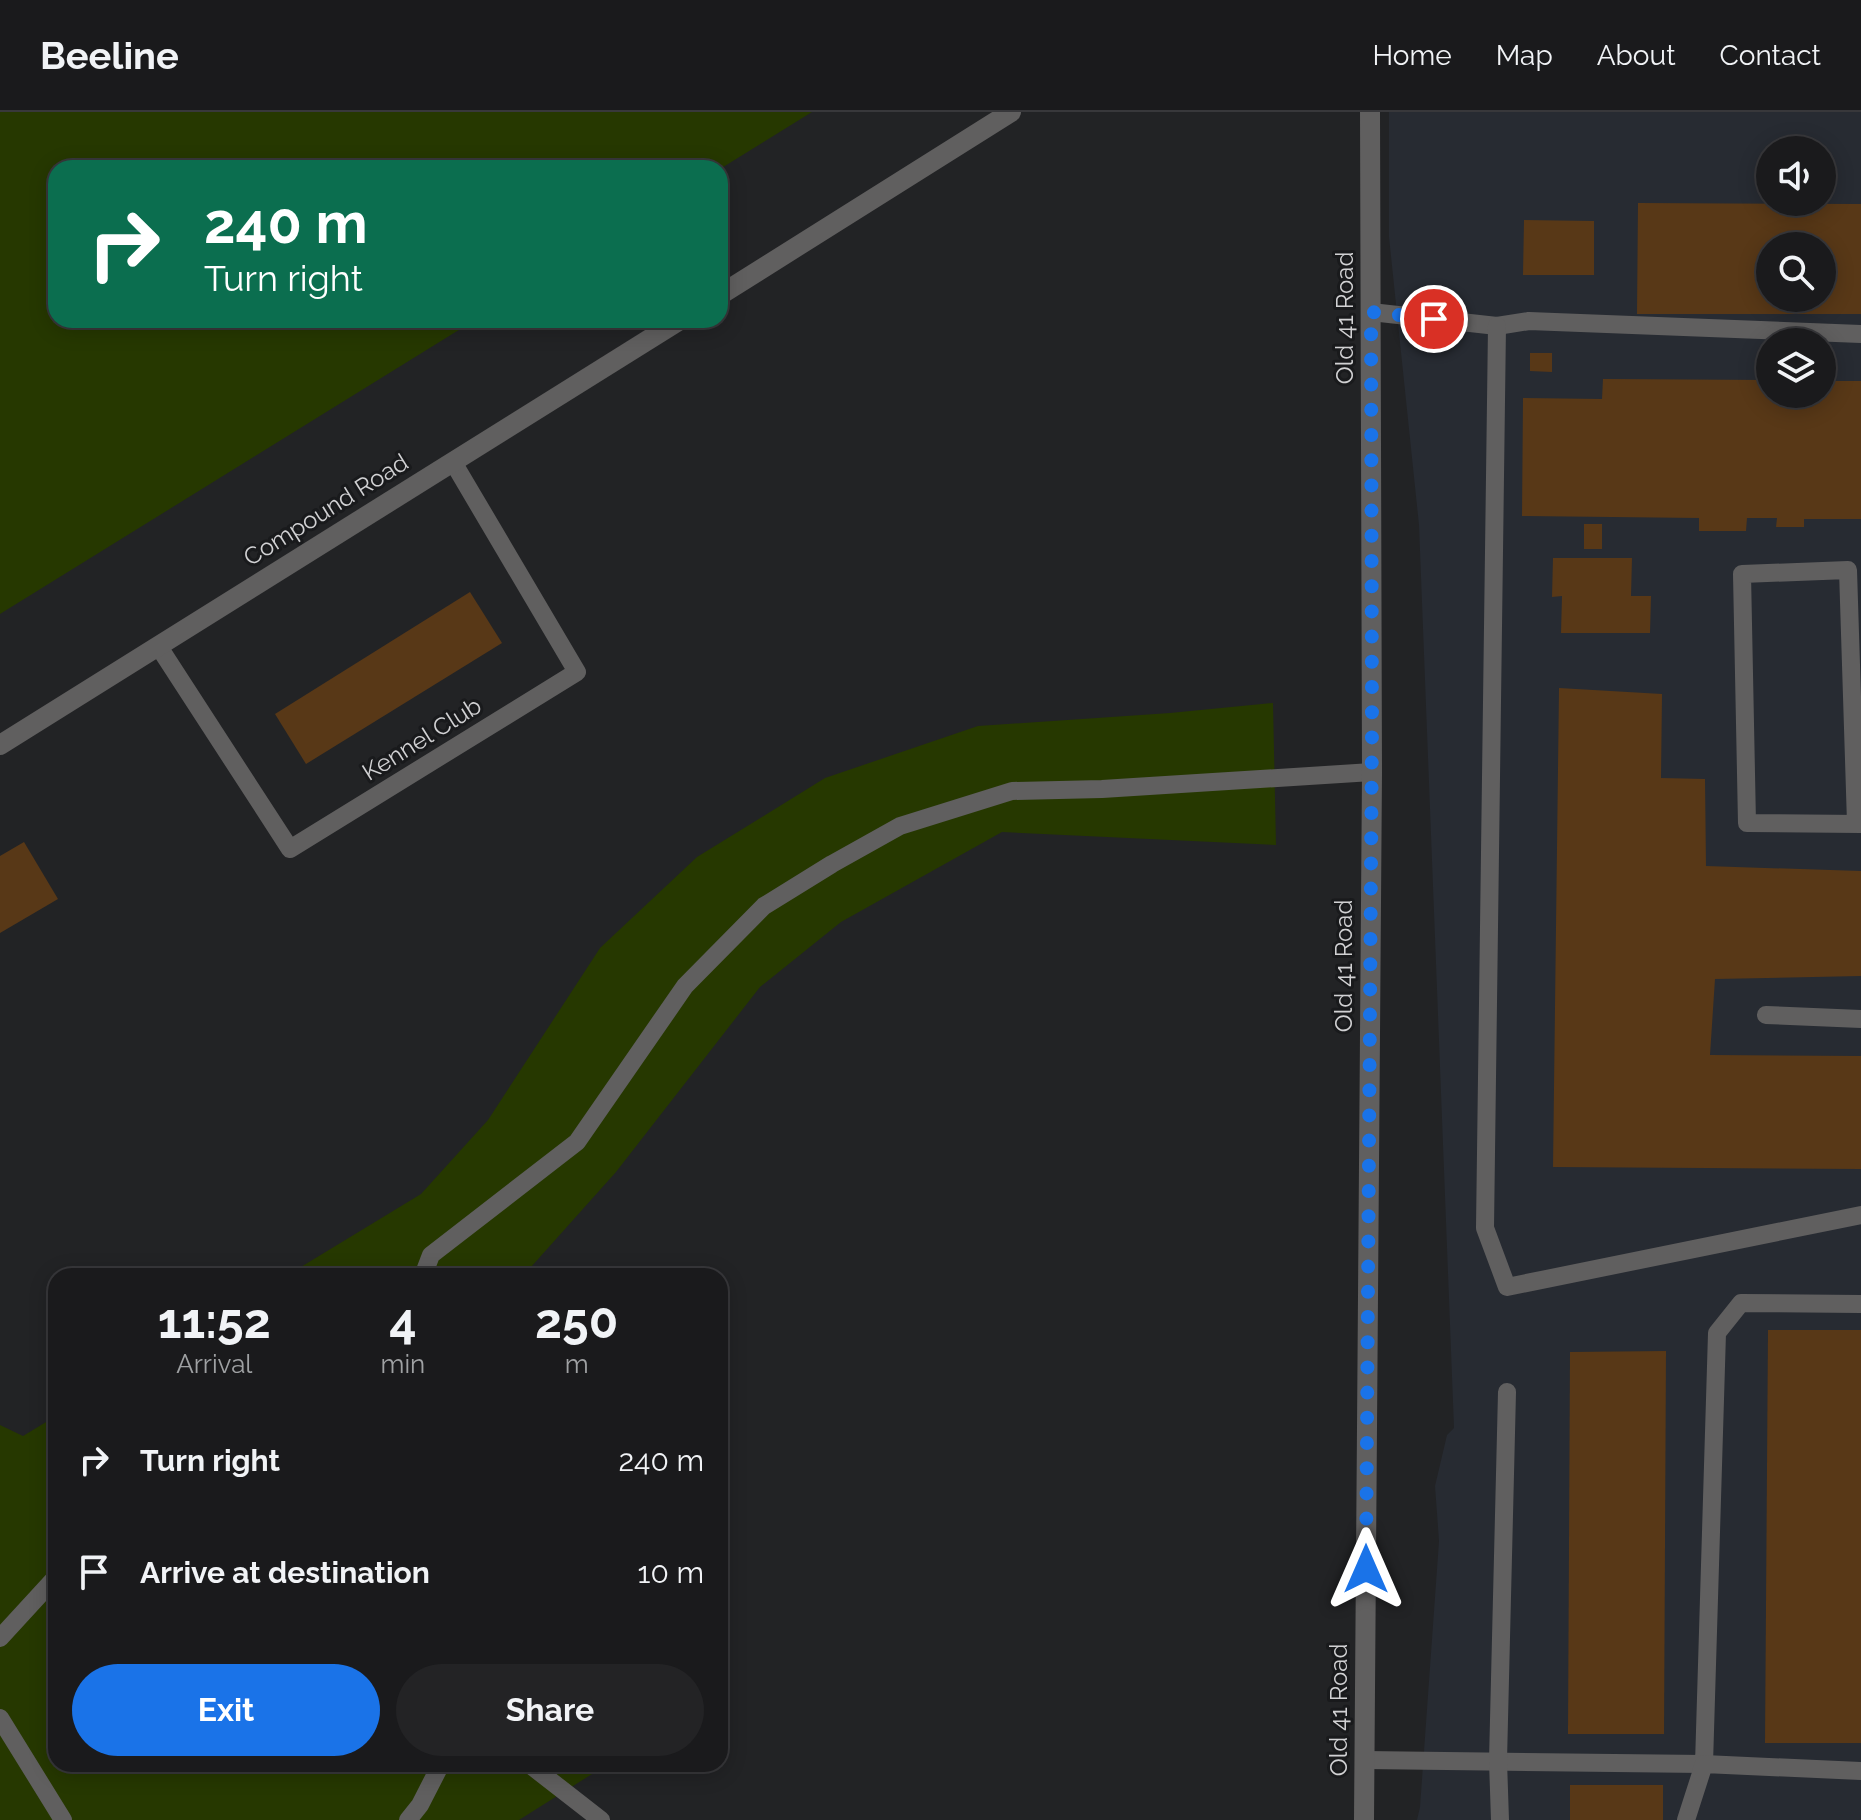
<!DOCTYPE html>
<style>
:root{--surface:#1a1a1c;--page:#232325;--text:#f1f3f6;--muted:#9fa1a3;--line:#38383b;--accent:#1a73e8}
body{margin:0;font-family:Raleway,sans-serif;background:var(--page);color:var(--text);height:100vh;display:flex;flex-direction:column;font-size:30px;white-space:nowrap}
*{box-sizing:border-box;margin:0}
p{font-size:26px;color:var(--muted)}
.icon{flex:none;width:44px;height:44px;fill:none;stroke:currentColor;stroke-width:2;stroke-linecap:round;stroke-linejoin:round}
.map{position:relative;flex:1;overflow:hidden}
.details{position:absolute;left:48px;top:1156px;width:680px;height:504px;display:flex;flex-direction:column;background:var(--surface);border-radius:24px;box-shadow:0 4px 20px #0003,0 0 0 2px var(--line)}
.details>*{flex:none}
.banner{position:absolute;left:48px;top:48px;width:680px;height:168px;border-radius:24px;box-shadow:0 4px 20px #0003,0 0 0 2px var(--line);background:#0b6e4f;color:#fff;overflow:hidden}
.controls{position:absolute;left:1756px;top:24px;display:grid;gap:16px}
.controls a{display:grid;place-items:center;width:80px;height:80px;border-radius:50%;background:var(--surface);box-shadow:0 4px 20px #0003,0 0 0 2px var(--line);font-size:40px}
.pin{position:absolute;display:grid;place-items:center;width:68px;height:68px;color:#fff;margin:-34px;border:4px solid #fff;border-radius:50%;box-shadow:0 2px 8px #0007}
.me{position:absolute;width:88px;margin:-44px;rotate:0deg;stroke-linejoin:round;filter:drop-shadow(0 0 6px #0008)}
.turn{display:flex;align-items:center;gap:28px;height:168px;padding:0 24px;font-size:36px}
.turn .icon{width:104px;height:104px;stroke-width:2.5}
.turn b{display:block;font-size:56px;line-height:68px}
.eta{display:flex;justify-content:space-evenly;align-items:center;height:136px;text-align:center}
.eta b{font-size:48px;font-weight:700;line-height:56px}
.action{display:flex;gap:16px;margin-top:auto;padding:16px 24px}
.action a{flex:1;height:92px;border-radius:48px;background:var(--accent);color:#fff;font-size:32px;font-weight:700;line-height:92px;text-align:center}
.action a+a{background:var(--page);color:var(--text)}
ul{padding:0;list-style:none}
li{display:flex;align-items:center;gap:24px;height:112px;padding:0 24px}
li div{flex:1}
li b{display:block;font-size:30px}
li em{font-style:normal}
header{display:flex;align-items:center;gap:48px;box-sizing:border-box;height:112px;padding:0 40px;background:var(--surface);border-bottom:2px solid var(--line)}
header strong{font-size:38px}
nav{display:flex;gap:44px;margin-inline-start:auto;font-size:28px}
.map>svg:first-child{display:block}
.built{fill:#272b32;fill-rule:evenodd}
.green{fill:#263800}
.building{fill:#583817;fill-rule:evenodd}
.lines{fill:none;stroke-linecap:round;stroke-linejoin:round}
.service{stroke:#605f5f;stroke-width:18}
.minor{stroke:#605f5f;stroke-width:20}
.tertiary{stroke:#605f5f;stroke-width:20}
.route{stroke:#1a73e8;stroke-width:14;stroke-dasharray:0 25.2}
.labels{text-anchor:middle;stroke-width:6;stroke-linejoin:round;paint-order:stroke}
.street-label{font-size:24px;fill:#d1d1d3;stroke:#191a1c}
</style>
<header>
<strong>Beeline</strong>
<nav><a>Home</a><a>Map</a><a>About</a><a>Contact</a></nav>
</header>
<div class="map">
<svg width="1861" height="1708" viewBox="0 0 1861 1708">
<rect width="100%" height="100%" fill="#222325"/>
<path class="built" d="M1389 0H1861V1708H1417L1420 1695 1439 1429 1435 1374 1447 1323 1454 1316 1419 413 1389 125ZM1770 38H1822V90H1770ZM1770 134H1822V186H1770ZM1770 230H1822V282H1770Z"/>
<g class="green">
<path d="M0 0H812L720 57 56 56V208H475L0 502Z"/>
<path d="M1273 591 1276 733 1002 720 841 810 760 875 616 1060 523 1164H286L421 1082 488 1008 600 836 697 745 825 666 978 614 1170 601Z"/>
<path d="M56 1304V1652H608L519 1708H0V1313L23 1324Z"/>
</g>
<g class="building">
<path d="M1638 91 1861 92V202H1637ZM1770 134H1822V186H1770Z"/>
<path d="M1524 108 1594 109V163H1523Z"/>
<path d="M1530 241H1552V260L1530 259Z"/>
<path d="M1603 267 1770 268V282H1822V269H1861V407H1804V415H1776L1777 406H1747L1746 419H1699V406L1522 404 1523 286 1602 287Z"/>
<rect x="1584" y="412" width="18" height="25"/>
<path d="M1553 446H1632L1631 484H1651L1650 521H1561L1562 484 1552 485Z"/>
<path d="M470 480 502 531 306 652 275 602Z"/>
<path d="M1559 576 1662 582 1661 666 1705 667 1706 754 1861 759V864L1715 867 1710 943 1861 944V1057L1553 1055Z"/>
<path d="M24 730 58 787 0 821V744Z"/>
<path d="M1768 1218H1861V1631H1765Z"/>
<path d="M1666 1239 1664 1622H1568L1570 1240Z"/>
<rect x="1570" y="1673" width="93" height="35"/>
</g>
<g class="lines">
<g class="service">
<path d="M1371 200 1497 214 1529 209 1861 222"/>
<path d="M1497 214 1485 1116 1507 1175 1861 1103"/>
<path d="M159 535 290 737 577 560 453 350"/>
<path d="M1856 711 1848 458 1742 462 1747 711 1861 712"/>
<path d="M1766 903 1861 907"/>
<path d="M423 1164 431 1143 577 1030 685 874 764 794 832 752 900 714 1012 679 1102 677 1372 660"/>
<path d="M0 1526 56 1465"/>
<path d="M0 1606 63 1708"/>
<path d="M1365 1648 1704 1652 1717 1221 1741 1191 1861 1192"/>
<path d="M529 1652 601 1708"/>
<path d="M408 1708 420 1693 441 1652"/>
<path d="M1500 1708 1498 1649 1507 1280"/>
<path d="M1686 1708 1704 1652 1861 1659"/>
</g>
<g class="minor">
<path d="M720 183 1011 0"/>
<path d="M0 633 680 208"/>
</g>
<path class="tertiary" d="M1364 1708 1372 660 1370 0"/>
</g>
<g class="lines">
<path class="route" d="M1366 1457 1372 616 1371 200 1434 207"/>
</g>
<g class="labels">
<g class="street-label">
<text transform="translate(1345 206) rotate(-90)" y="8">Old 41 Road</text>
<text transform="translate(326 398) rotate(-32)" y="8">Compound Road</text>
<text transform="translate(422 627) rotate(-32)" y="8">Kennel Club</text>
<text transform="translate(1344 854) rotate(-90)" y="8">Old 41 Road</text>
<text transform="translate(1339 1598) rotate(-90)" y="8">Old 41 Road</text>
</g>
</g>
</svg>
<div class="controls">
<a><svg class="icon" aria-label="sound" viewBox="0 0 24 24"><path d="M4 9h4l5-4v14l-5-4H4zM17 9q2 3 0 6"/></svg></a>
<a><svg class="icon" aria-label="search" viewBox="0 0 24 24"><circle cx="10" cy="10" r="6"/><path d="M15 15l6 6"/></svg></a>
<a><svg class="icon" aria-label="layers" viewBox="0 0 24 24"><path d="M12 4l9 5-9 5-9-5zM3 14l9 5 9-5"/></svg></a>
</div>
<div class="pin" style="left:1434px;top:207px;background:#d93025"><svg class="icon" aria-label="arrive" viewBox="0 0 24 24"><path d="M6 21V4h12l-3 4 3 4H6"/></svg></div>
<svg class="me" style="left:1366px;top:1457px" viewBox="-20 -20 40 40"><path d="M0-17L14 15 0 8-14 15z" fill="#1a73e8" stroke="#fff" stroke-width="4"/></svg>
<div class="banner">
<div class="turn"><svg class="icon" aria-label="right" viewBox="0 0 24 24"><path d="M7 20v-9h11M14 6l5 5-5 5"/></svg><div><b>240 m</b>Turn right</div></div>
</div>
<section class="details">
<div class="eta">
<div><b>11:52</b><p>Arrival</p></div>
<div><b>4</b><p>min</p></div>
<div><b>250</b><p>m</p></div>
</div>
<ul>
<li><svg class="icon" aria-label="right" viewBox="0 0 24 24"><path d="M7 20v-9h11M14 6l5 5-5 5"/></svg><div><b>Turn right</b></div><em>240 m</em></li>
<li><svg class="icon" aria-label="arrive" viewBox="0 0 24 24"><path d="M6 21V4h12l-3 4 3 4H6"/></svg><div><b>Arrive at destination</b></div><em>10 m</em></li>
</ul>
<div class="action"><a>Exit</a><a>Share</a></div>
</section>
</div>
